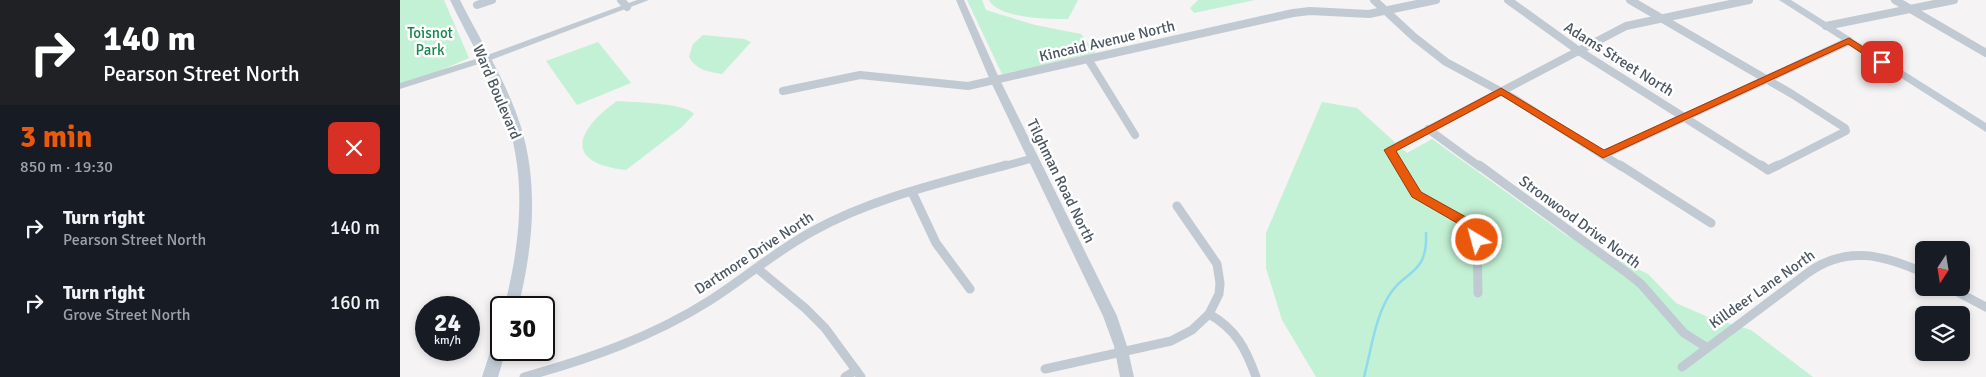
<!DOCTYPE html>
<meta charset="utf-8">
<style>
:root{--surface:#171b24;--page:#242831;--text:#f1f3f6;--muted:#9ea1a6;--accent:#ea580c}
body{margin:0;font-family:Signika,sans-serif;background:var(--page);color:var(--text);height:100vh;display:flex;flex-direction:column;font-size:19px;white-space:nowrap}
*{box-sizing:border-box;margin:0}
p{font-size:16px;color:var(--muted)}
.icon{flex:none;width:28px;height:28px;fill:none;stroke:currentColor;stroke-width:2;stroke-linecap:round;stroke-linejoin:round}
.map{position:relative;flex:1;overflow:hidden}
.details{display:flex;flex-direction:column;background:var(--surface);width:400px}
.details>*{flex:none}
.hud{background:#202124;color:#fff;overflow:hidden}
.needle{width:32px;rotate:192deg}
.buttons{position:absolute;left:1515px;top:241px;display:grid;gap:10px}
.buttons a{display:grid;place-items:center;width:55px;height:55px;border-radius:8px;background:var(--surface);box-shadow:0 2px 8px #0003;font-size:25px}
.speed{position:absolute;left:15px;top:296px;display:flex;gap:10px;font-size:25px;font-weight:700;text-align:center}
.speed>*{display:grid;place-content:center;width:65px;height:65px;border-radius:50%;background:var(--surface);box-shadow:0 2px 8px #0003;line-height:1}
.speed small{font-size:12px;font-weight:400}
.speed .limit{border:2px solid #111;border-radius:8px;background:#fff;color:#111}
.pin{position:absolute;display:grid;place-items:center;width:42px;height:42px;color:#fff;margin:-21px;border-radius:10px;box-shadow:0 2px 8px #0006}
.me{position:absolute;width:55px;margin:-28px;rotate:323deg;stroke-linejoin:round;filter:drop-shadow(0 0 4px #0008)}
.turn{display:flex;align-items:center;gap:18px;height:105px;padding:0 20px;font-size:22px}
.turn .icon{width:65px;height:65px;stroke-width:2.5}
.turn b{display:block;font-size:35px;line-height:42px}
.round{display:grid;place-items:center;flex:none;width:52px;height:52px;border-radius:8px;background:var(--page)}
.headline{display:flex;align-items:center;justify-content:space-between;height:85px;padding:0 20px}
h1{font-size:30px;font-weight:800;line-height:38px;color:var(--accent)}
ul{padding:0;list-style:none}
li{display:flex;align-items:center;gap:15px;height:75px;padding:0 20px}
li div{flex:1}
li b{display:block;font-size:19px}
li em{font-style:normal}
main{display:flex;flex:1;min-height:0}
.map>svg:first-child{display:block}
.green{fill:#c3f1d5}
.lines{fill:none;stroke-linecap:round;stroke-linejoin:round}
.stream{stroke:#90daee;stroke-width:2.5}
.minor-far1{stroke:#c1cad2;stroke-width:8}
.minor{stroke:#c1cad2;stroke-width:9}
.tertiary{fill:#c1cad2;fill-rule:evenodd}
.secondary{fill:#c1cbd6;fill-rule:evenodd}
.route{fill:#ea580c;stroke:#983908}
.labels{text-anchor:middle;stroke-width:5;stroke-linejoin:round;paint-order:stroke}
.park-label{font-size:15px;fill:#17864f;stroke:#fff}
.street-label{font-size:15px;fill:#4a5661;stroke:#fff}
</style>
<main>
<section class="details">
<div class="hud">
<div class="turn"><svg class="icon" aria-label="right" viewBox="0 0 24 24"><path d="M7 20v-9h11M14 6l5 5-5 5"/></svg><div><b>140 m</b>Pearson Street North</div></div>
</div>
<div class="headline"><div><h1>3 min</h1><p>850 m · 19:30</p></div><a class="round" style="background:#d93025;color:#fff"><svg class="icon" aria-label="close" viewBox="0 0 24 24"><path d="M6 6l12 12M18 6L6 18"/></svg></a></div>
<ul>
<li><svg class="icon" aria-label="right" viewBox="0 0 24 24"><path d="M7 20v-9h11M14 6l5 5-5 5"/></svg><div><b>Turn right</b><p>Pearson Street North</p></div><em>140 m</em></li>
<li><svg class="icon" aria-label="right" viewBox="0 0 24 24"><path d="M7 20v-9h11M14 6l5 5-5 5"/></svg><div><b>Turn right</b><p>Grove Street North</p></div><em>160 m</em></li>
</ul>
</section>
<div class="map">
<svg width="1586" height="377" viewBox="0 0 1586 377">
<rect width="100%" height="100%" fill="#f5f3f3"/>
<g class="green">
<path d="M0 0H44L69 58 32 74 0 83Z"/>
<path d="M567 0H582L586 10 635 25 681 34 696 54 602 74Z"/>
<path d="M589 0H678L668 19C648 19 599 19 589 0Z"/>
<path d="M798 0H855L794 13 790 8Z"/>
<path d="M303 35 344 39 351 42 322 74C309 72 296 70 289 57L293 44Z"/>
<path d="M198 42 231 83 177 105 146 61Z"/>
<path d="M217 101C232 102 286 103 294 114L282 127 226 170C163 163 176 130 217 101Z"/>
<path d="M922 102 957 108 1007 153 1032 139 1166 235 1248 274 1276 303 1308 317 1351 330 1413 377H916L882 320 866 268V233Z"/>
</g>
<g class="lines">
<path class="stream" d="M964 377C971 351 974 323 987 299 1003 269 1028 277 1026 233"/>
<g class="minor-far1">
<path d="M221 0 227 7"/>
<path d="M974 0 1014 37 1046 62 1113 98 1222 167"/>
<path d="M1108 0 1179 51 1363 167"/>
<path d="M1230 0 1392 94 1445 128 1446 131 1375 167"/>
<path d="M1495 0 1586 53"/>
<path d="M77 5 92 0"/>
<path d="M1426 26 1554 0"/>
<path d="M688 59 735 135"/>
<path d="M383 91 460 75 568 86 893 13 910 11 969 14 1036 0"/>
<path d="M1028 129 1080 167"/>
<path d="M1203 155 1449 41"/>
<path d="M601 167 634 158"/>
<path d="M1000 167 990 150 1226 26 1349 0"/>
</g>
<g class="minor">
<path d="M999 165 1016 194 1062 220 1077 240 1078 293"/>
<path d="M1079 165 1226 272 1241 284 1284 333 1306 347"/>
<path d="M1220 165 1311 223"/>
<path d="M1361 165 1368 170 1378 165"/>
<path d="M512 192 536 243 570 289"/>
<path d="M358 269 405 308 425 328 461 377"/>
<path d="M1550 288 1586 307"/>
<path d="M809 314C836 329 846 349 856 377"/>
<path d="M1282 367 1409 272C1447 245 1484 255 1524 273"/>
<path d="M645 369 771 341 792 330 809 314 819 294 820 283 817 264 777 206"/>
<path d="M124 377C189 359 252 337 309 301 344 279 376 251 413 231 473 198 540 183 606 165"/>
<path d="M445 377 456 370"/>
</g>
<g class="tertiary">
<path d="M237 0H249L88 61 0 89V83L82 57Z"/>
<path d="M556 0H564L600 80 717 316 727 346 734 377H720L714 346 703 316 590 80Z"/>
</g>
<g class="secondary">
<path d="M50 0H60C81 42 107 82 121 127 139 186 133 248 118 308H104C119 249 127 187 109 127 96 83 70 42 50 0Z"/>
<path d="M1379 0H1391L1586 123V132Z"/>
<path d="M101 334V350H106L98 377H82L94 340 96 336Z"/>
</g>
</g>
<path class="route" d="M1449 38 1487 62 1485 64H1478L1448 44 1203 158 1101 95 996 151 1021 192 1066 217 1083 240 1077 245 1073 243 1057 223 1012 197 984 150 1101 88 1204 150Z"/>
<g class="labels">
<g class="park-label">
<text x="30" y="38">Toisnot<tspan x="30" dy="17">Park</tspan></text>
</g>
<g class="street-label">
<text transform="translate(707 41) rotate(-13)" y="5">Kincaid Avenue North</text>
<text transform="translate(1219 59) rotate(32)" y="5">Adams Street North</text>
<text transform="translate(97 92) rotate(67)" y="5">Ward Boulevard</text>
<text transform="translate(661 181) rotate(64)" y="5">Tilghman Road North</text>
<text transform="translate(1180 222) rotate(36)" y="5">Stronwood Drive North</text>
<text transform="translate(354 253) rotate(-33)" y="5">Dartmore Drive North</text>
<text transform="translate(1362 289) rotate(-35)" y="5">Killdeer Lane North</text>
</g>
</g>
</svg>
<div class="buttons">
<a><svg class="needle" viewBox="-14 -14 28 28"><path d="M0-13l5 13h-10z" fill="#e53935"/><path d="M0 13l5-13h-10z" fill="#9ea1a6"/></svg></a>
<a><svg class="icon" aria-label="layers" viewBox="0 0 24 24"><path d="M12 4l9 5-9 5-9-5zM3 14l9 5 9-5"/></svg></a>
</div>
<div class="speed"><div>24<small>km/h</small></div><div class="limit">30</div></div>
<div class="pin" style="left:1482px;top:62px;background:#d93025"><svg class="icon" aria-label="arrive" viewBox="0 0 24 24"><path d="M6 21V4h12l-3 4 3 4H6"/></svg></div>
<svg class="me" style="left:1077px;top:240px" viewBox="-20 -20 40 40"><circle r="17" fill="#ea580c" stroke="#fff" stroke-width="3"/><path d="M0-11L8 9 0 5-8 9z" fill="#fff"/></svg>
</div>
</main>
